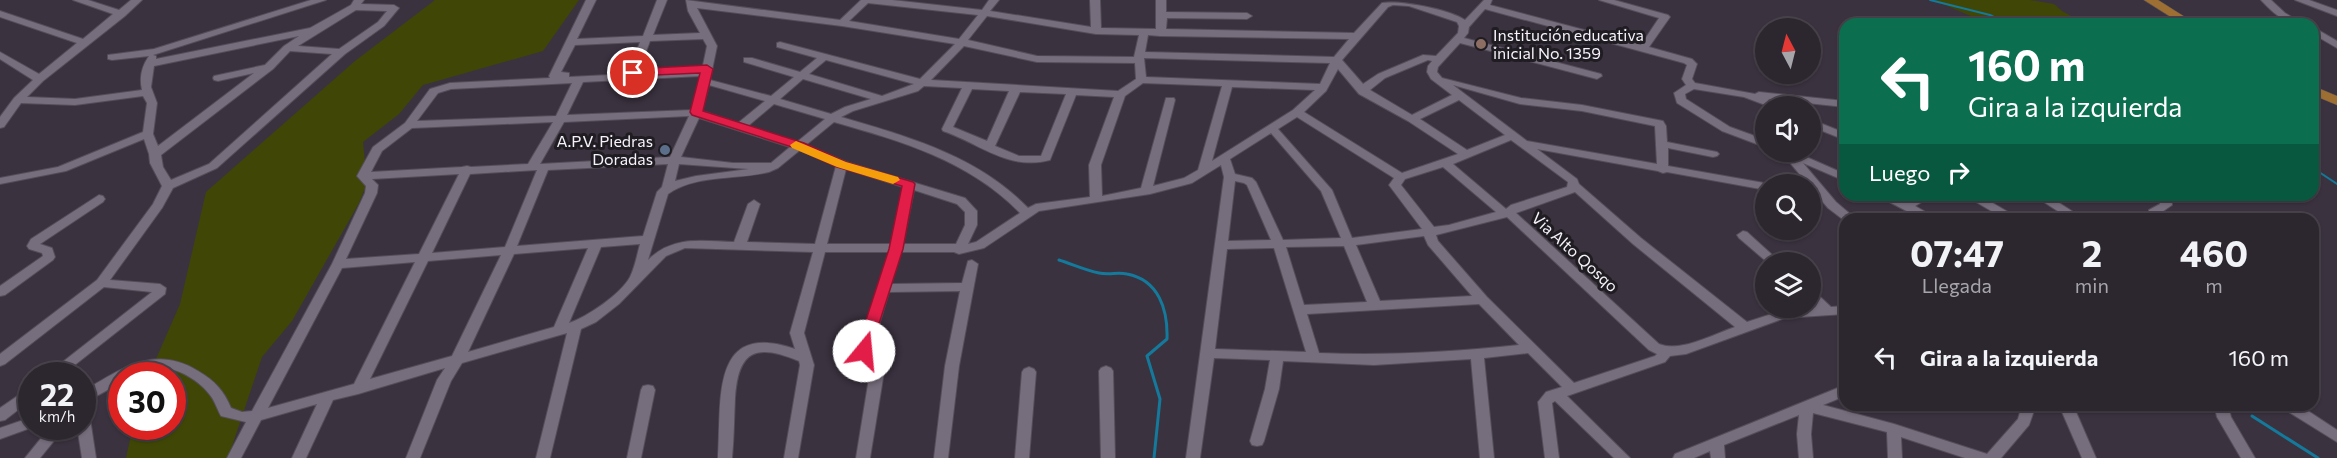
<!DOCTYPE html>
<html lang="es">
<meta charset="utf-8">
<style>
:root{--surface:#2c262f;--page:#342e37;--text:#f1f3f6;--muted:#a6a5aa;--line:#48434b}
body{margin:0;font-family:Commissioner,sans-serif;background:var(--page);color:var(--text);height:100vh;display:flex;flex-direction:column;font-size:22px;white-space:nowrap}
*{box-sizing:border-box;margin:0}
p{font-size:20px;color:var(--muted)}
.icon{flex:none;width:33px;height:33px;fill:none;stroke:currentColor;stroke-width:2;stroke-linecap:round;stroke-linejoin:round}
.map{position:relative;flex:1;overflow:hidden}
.panel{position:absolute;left:1839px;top:213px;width:480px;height:198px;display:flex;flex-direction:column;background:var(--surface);border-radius:18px;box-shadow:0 2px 4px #0004,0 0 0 2px var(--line)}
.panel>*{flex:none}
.hud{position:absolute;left:1839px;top:18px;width:480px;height:183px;border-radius:18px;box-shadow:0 2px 4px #0004,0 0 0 2px var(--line);background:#0b6e4f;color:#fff;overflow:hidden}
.needle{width:39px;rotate:353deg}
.buttons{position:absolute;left:1755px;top:18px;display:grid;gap:12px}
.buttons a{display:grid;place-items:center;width:66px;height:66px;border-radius:50%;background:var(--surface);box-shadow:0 2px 4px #0004,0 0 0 2px var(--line);font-size:30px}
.speed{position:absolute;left:18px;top:362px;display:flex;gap:12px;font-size:30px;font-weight:700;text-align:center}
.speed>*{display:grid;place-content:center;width:78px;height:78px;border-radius:50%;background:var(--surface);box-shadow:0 2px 4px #0004,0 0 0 2px var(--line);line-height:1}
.speed small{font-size:15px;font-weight:400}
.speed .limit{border:9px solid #d22;background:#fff;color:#111}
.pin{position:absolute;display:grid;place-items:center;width:51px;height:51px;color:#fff;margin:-26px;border:3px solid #fff;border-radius:50%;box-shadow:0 2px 6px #0007}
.me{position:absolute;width:66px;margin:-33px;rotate:17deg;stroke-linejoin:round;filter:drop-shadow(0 0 4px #0008)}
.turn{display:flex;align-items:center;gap:21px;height:126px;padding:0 30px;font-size:27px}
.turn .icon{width:78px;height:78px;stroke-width:2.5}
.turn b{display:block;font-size:42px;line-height:51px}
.then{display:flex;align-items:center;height:57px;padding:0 30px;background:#0003;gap:12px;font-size:22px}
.eta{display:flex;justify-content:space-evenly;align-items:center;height:102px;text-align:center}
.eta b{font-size:36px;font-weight:700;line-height:42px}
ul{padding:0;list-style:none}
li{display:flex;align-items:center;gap:18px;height:84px;padding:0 30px}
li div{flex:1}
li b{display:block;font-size:22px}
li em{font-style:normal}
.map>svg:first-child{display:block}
.green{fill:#404706}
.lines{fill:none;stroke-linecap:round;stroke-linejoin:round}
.stream-far1{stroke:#14799b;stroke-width:2}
.stream{stroke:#14799b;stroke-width:3}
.minor-casing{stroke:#544e59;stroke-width:2}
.major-casing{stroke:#544e59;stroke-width:1}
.minor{fill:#776e7d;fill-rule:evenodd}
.major{fill:#9d6f32;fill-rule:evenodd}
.route{fill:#e11d48;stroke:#92132f;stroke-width:1.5}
.slow{fill:#f59e0b}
.education-dot{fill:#8d6e63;stroke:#1f1c22;stroke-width:2}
.service-dot{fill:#5c6f8a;stroke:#1f1c22;stroke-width:2}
.labels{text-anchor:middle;stroke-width:6;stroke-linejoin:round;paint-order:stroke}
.poi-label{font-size:16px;fill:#f7f2fb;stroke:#1f1c22;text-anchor:start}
.street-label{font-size:16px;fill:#f7f2fb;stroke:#1f1c22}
</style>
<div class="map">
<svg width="2337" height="458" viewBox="0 0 2337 458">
<rect width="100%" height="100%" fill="#3a323f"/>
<g class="green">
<path d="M435 0H579L543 51 423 85 399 114 363 142 367 183 359 203 292 321 262 357 228 458H126L133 426H172V375H149L180 304 206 192 355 61Z"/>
<path d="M1933 0H2030L2054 4 2062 11 2085 24H1990Z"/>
</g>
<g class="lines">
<g class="stream-far1">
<path d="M1930 0 1990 15 2007 24"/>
<path d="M2313 168 2337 184"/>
</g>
<g class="stream">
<path d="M1059 260C1072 264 1085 270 1099 273 1109 275 1118 272 1127 274 1159 280 1168 310 1167 339L1147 356 1160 399 1154 458"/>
<path d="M2252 416 2318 458"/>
</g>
<defs>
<g id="minor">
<path d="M73 0H88L119 10 131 0H142L125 16 43 81 27 97 75 99 142 90C139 77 142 66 149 56L112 60 108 59V55L154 49 311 0H326L153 55 156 56V59L310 28 351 5 354 0H364L361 4 394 5 399 8 384 26 345 54 217 168 173 188 162 208 110 280 160 284 166 288 165 294 62 375H46L152 292 104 287 5 364 0 366V354L97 280 153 204 162 186 150 163 149 154 144 139 66 171 0 184V178L58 167 143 132 147 103 143 96 75 105 21 103 4 127 0 128V117L14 98 33 80 0 59V52L39 74 77 43 0 17V11L83 39 113 14ZM356 10 387 11 378 22 339 49 298 46ZM299 36 284 46 265 65 214 76 213 78 214 80 218 81 254 73 158 146 153 134 157 103 151 87 154 66ZM290 51 332 54 209 164 171 180 163 167 161 155 273 69Z"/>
<path d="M586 0H596L577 39 643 36 657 0H667L653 35 700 33 688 11 686 0 840 20 861 0H892L982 10 989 0H999L990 11 1091 27 1090 0H1100L1101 28 1156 29V0H1166V12L1247 13 1252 16 1247 19 1167 18 1166 29 1354 33 1382 3C1399 0 1449 9 1465 20L1484 0H1492L1490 5 1641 45 1659 18 1599 0H1614L1668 15 1670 17 1649 47 1692 59 1697 64 1692 79 1695 83 1755 94 1759 92 1845 101V107L1768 99 1781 106H1768L1744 97 1694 89 1685 94 1686 99 1730 127 1766 140V147L1762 146 1722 131 1677 103 1674 93 1686 85 1682 79 1687 65 1684 63 1485 9 1469 27 1468 33 1464 38 1601 74 1602 76 1597 79 1460 43 1438 67 1437 72 1442 78 1521 98 1582 105 1663 121 1666 126 1667 142 1717 152 1719 154 1717 156 1713 157 1668 148V166L1770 184H1766V190L1667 172 1663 173 1658 171 1537 149 1577 179 1579 184 1641 238 1747 322 1784 310 1816 307 1810 302V291L1815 292 1831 307 1845 306V314L1785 318 1686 354 1670 356 1665 362 1567 396 1630 458H1614L1555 401 1552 403 1559 458H1545L1538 402 1546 392 1562 387 1528 353 1484 358 1494 458H1480L1471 359 1374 365 1283 361 1279 389 1264 441 1262 445 1257 446 1252 445 1250 441 1265 389 1270 360 1214 358 1200 458H1186L1224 177 1221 165 1192 183 1150 194 1039 211 984 248 959 254 954 252H901L891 284 962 283 968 261 972 260 978 264 959 366 948 458H934L945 366 960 291 889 292 871 351 869 354H859L857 351 889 252H825L804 333 814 365 798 458H784L800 365 799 361C756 343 738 350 735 398 734 418 734 438 732 458H718C722 402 709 319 795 349L790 333 813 252 685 248 666 256 619 304 596 322 581 329 550 458H536L567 333 462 363 451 381 420 458H406L437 380 445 368 358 394 333 400 306 458H292L317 404 261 420 241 458H227L246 422 221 416C217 409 215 401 210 395 200 381 176 366 158 368 145 369 136 375 122 375V382L82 404V392C121 369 154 344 198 371 215 381 224 391 231 408L242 412 252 411 332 264 365 193 366 186 357 176 373 147 405 123 430 89 450 83 550 78 549 76ZM868 3 978 15 959 39 849 21ZM1393 5 1409 6 1457 22 1459 26 1458 33 1436 56 1423 55 1378 74 1363 84 1342 60 1388 7ZM697 8 842 26 955 44 920 79 780 42 777 43V47L817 58 800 72 752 58H744V62L794 77 771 96 710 80 717 46ZM987 16 1096 34 1139 35 1134 57 1037 56 968 40ZM1148 35 1160 36 1349 39 1334 57 1145 52ZM703 39 707 46 702 70 638 73 650 41ZM640 42 629 74 569 77V73L561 72 575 45ZM964 46 1037 62 1135 63 1136 79 1118 91 931 80ZM1144 58 1330 63 1320 84 1146 77ZM826 60 914 84 882 96 809 74ZM1428 60 1432 61 1428 66 1427 72 1431 79 1452 95 1412 115 1370 90 1385 78ZM1338 69 1359 94 1408 121 1458 154 1402 173 1304 112 1326 91ZM701 76 692 110 567 115 583 82ZM803 79 871 99 845 107 831 114 780 99ZM572 83 556 116 417 121 438 93 451 89ZM1143 83 1222 86 1198 170 1184 178 1153 186 1175 100 1174 98H1166L1141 188 1102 196 1101 165 1125 96ZM709 85 765 101 738 123 702 111ZM1453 85 1520 104 1582 111 1655 126 1657 164 1527 141ZM924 86 962 88 942 129 943 131C981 144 1008 171 1050 160L1076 95 1114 97 1089 165 1090 197 1036 204 1028 208C978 156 909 137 841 117L853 111 918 91ZM1232 87 1315 90 1293 110 1212 161ZM972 89 1009 91 987 141 953 127ZM1020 92 1066 94 1041 156H1019L995 146ZM1459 100 1505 135 1467 150 1420 119ZM774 104 825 119 797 142 748 126ZM689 116 670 157 540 164 564 122ZM1297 117 1394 178 1389 185 1422 229 1352 238 1332 190 1278 129ZM699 118 790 147 771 163H733L681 157ZM553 122 528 164 471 167 467 166 462 167 371 172 382 151 412 128ZM834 122C901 141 970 161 1020 213L976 242 968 244 977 225V211L965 198 846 162 806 145ZM1271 133 1321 191 1341 238 1283 240 1256 182 1252 178 1235 174 1230 159ZM1511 140 1568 182 1567 187 1511 205 1506 209 1453 164ZM800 150 836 166 815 244 747 242 760 204 754 200 748 204 734 242C702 241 673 235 648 260L668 194C696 174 737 180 769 172L778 168ZM668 164 662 187 657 192 643 236 517 246 548 170ZM679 164 749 169 696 176 675 181ZM1443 167 1496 212 1449 225 1434 227 1401 185 1405 179ZM846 169 903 187 891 244H827ZM537 170 505 247 432 253 470 174ZM459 174 419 254 346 259 377 193 378 185 372 179ZM1235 181 1244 183 1247 185 1271 240 1228 241ZM914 190 957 204 965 212V225L956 244H903ZM1575 192 1633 244 1735 327C1714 334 1680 353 1659 344L1516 213ZM1507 217 1649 350 1657 354 1655 356 1574 383 1487 297 1438 241 1436 235ZM1424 236 1428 245 1472 296 1380 301 1356 245ZM640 244C637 255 635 267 630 277 621 294 587 317 569 323L601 247ZM1344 246 1367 302 1304 305 1286 247ZM588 248 554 327 468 352 514 254ZM1274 248 1306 352 1215 349 1227 249ZM501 255 452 356 370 379 428 261ZM415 262 354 384 268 408 342 268ZM1479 304 1519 345C1452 352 1386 356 1319 353L1307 314Z"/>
<path d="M2261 0H2271L2285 13 2303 24C2285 24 2273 13 2261 0Z"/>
<path d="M2295 0H2309L2337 10V16Z"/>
<path d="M2313 27 2337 41V48L2313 34Z"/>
<path d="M1810 119 1845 133V140L1810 126Z"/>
<path d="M1781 152H1795L1845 174V181L1803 163 1836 202 1856 219H1845V221L1828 208Z"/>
<path d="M99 195 103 196 105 199 103 202 40 244 52 248 55 257 53 260 5 295 0 296V286L43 256 42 253 29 249 27 246 31 239Z"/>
<path d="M1876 195H1891L1906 202 1919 195H1934L1915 206 1938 219H1922Z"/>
<path d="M1964 195H1979L2020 219H2005Z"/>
<path d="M2033 195H2047L2084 219H2070Z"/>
<path d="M2159 195H2171L2172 205 2159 214 2160 219H2148L2149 210 2160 204Z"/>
<path d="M1743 231 1747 232 1780 262H1767L1739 238 1737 235Z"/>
<path d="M1106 366 1111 368 1113 371 1115 458H1101L1099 371 1101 368Z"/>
<path d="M877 367 882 369 884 372 870 458H856L870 372 872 369Z"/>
<path d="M1029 367 1034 369 1036 372 1029 458H1015L1022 372 1024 369Z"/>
<path d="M648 385 653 386 655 390 641 458H627L641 390 643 386Z"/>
<path d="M1845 385V396L1823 405 1894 424 1987 454 2018 419 2022 405H2036L2029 425 2001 458H1965L1901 437 1902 458H1888L1887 432 1813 413 1811 434 1813 458H1799L1797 434 1799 415 1724 445 1725 458H1711L1710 451 1694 458H1673L1675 454Z"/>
<path d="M32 386V399L5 420 0 421V408Z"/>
<path d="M2059 405H2073L2096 458H2082Z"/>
<path d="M2214 405H2228L2231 417 2255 458H2241L2217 417Z"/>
<path d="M2282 405H2299L2337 430V442L2284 409Z"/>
<path d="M82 407 87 408 89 412 96 458H82L77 426H82Z"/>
<path d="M32 417V426H36L0 439V428Z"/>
<path d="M51 426H66L40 458H25Z"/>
</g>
<g id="major">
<path d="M2144 0H2158L2196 24H2182Z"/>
<path d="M2313 86 2337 96V105L2313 95Z"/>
</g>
</defs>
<use href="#minor" class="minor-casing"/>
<use href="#major" class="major-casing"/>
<use href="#minor" class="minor"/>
<use href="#major" class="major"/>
</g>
<path class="route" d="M707 65 713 69 703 111 804 143 846 162 913 182 915 184 903 249 869 355H858L856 351 889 249 902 186 837 167 795 148 692 115 690 112 700 73 633 76 628 73 633 69Z"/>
<path class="slow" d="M796 141 846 162 898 177 900 180 893 184 837 167 792 148 790 145Z"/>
<circle class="education-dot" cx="1481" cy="44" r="6"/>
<circle class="service-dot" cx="665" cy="150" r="6"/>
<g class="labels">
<g class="poi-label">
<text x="1493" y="41">Institución educativa<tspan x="1493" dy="18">inicial No. 1359</tspan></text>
<text x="653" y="147" text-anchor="end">A.P.V. Piedras<tspan x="653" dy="18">Doradas</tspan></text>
</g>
<g class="street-label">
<text transform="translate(1575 252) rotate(42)" y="6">Via Alto Qosqo</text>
</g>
</g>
</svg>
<div class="buttons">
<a><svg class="needle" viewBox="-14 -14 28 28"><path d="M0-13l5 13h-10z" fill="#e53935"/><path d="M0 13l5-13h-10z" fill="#a6a5aa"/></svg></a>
<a><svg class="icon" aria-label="sound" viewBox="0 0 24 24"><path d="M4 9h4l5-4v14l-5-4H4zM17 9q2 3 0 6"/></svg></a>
<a><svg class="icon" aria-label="search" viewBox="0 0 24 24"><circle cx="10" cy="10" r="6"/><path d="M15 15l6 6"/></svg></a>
<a><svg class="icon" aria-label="layers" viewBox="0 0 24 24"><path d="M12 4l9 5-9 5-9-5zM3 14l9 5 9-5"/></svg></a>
</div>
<div class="speed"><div>22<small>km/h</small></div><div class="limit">30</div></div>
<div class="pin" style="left:633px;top:73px;background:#d93025"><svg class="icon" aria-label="arrive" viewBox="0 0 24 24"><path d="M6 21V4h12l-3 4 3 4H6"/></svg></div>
<svg class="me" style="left:864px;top:351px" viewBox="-20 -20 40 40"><circle r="19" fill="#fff"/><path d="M0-13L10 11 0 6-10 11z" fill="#e11d48"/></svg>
<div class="hud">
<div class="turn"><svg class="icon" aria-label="left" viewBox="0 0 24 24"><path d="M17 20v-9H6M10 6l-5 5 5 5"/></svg><div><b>160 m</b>Gira a la izquierda</div></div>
<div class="then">Luego<svg class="icon" aria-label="right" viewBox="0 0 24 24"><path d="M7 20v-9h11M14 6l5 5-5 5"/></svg></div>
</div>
<section class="panel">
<div class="eta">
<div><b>07:47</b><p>Llegada</p></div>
<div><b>2</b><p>min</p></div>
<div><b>460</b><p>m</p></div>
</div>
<ul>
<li><svg class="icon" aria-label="left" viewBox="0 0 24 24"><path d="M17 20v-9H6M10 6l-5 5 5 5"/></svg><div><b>Gira a la izquierda</b></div><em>160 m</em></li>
</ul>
</section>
</div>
